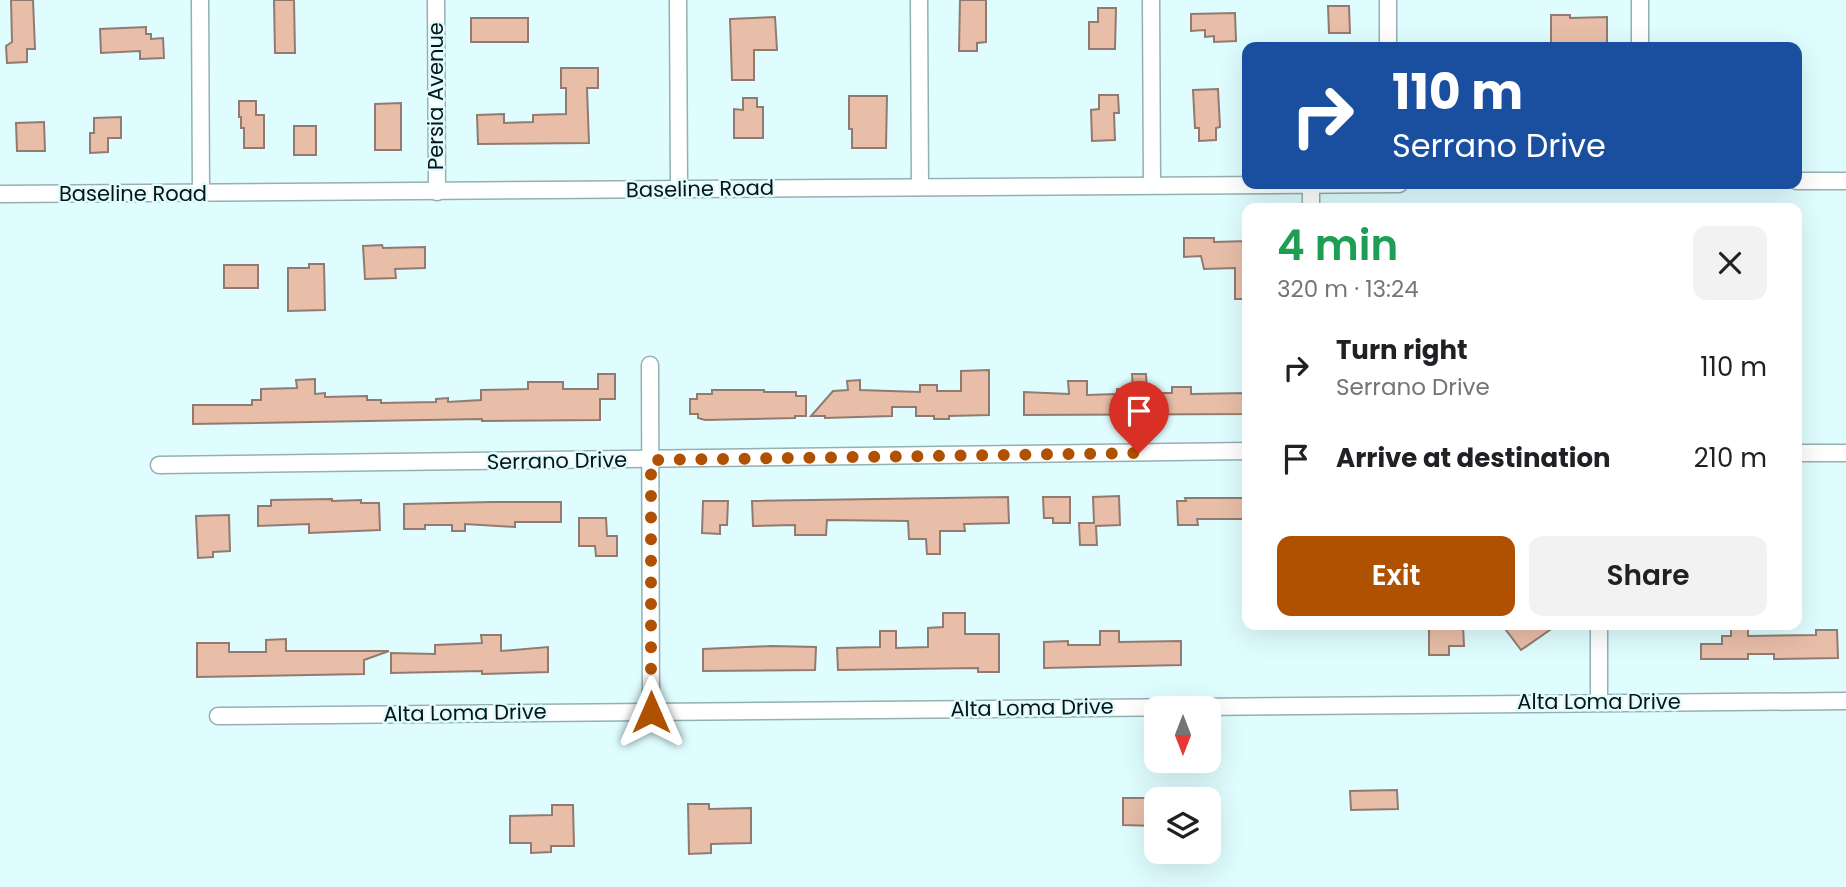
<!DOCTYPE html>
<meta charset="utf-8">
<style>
:root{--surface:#fff;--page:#f2f2f2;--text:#202124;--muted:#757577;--accent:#b05101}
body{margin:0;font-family:Poppins,sans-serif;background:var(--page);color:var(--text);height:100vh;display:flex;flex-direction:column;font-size:26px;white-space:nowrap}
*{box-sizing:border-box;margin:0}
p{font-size:23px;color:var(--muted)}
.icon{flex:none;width:38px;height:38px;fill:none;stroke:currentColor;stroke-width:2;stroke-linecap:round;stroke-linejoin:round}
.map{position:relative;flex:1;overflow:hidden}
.details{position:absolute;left:1242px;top:203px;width:560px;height:427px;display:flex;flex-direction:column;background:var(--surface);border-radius:14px;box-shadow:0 7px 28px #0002}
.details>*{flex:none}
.hud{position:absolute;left:1242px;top:42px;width:560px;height:147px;border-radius:14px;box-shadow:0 7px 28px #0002;background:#1a4fa0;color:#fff;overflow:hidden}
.needle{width:46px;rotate:180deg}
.buttons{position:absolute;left:1144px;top:696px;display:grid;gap:14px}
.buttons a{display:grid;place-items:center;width:77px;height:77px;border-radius:14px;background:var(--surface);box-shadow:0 7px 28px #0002;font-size:35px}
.pin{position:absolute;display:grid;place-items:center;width:60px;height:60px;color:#fff;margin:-72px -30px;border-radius:50% 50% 50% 0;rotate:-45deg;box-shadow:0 0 7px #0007}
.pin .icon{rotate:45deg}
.me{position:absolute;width:77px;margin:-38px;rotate:0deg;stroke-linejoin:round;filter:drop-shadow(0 0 5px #0008)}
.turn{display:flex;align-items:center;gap:24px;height:147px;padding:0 35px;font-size:32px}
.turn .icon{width:91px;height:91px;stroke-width:2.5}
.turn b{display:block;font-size:49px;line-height:60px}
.round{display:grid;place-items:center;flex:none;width:74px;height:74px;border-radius:14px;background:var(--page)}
.headline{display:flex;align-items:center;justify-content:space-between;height:119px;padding:0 35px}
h1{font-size:42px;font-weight:600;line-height:52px;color:#1e9e55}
.button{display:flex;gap:14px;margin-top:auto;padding:14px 35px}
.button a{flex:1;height:80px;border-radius:14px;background:var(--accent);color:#fff;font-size:28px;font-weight:600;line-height:80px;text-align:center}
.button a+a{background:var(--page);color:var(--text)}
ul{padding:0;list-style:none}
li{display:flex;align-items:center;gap:21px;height:91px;padding:0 35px}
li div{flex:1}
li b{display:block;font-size:26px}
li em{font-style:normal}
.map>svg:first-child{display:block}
.building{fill:#e8bea8;stroke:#917b70;stroke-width:2}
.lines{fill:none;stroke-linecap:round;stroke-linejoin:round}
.minor-casing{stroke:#93b0b2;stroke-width:19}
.minor{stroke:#fff;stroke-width:16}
.route{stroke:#b05101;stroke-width:12;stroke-dasharray:0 21.6}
.labels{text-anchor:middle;stroke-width:5;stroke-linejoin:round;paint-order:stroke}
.street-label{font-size:21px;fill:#091415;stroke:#dffdff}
</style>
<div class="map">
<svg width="1846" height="887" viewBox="0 0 1846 887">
<rect width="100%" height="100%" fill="#dffdff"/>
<g class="building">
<path d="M11 0H33L35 49H27V62L7 63 6 46 12 42Z"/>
<path d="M274 0H294L295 53H275Z"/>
<path d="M960 0H986V42L977 43V51H959Z"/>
<path d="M1328 6H1349L1350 33H1329Z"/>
<path d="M1098 8H1116L1115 49H1089V22H1098Z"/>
<path d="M1235 13 1236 41 1214 42V36L1205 37V30L1191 31V14Z"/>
<path d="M1551 15H1570V18L1607 17V44L1551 45Z"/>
<path d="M775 17 777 50H754V80H732L730 19Z"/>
<rect x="471" y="18" width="57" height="24"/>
<path d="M146 27V34H151V39L163 38 164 58 140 59V51L101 53 100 29Z"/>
<path d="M561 68H598V88H587L589 143 478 144 477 115 504 114V123L533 122V115L566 114V88H561Z"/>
<path d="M1218 89 1220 127 1216 128V140L1199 141V128H1195L1193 90Z"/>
<path d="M1099 95H1118L1119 113H1114L1115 140 1092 141 1091 110 1099 109Z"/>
<path d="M849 96H887L886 148H852V129H849Z"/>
<path d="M743 98H757V107H763V138H734V109L743 110Z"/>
<path d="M239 101H256V115H264V148H244V128H241V117H239Z"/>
<path d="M401 103V150H375V104Z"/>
<path d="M121 117V138H108V152L90 153V133H94V118Z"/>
<path d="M44 122 45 151H17L16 123Z"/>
<rect x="294" y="126" width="22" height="29"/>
<path d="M1184 238H1214V242L1248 241V299H1235V268L1204 269 1201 256 1184 257Z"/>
<path d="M382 245 383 248 425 247V268L395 269 396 278 365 279 363 246Z"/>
<path d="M309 264H324L325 310 288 311V268H309Z"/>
<rect x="224" y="265" width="34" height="23"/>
<path d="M989 370V415L949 416V419H934V416H916V407H892V416L825 418V416H811L833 391 848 390 847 381 860 380V390L920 392V385H937V391H961V371Z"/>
<path d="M598 374H615V399H600V420L482 421V419L193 424V405H252V400H261V389L297 388 296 380 315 379V394L325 393V397L367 396V400H381V403L436 402V399L448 398V402L481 400V390L528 389V382H563V389H598Z"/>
<path d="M1132 374H1146L1147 393H1172V387H1191V394L1248 393V414L1024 415V392L1069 394 1068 381H1087V395L1117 394V389H1133Z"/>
<path d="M712 390H764V392H796V396H806V416H795V418L705 420 698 418V414H690V399H697V394H712Z"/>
<path d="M1119 496 1120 525 1096 526 1097 545H1080L1079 523H1094L1093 497Z"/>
<path d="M1008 497 1009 523 964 524 965 531H940V554H927L926 539H909L908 521 827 520 826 535H795V525L753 526 752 501Z"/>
<path d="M1043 497H1070V523H1053V518H1044Z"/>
<path d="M1185 498H1248V519H1197L1198 525H1178L1177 501H1186Z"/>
<path d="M332 499V501L361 500V503H379L380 530 309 533V524L258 526V506H271V500Z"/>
<path d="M703 501H728L727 525H720V534L702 533Z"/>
<path d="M492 502H561V522H515V527L465 524V531H452V525H425V529H404V504Z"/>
<path d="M229 515 230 551 213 552V557L198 558 196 516Z"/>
<path d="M579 518H606L607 536H617V556H596L595 546H579Z"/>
<path d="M943 613H965V634H999V672H978V668L838 670 837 648 880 647V631H896V648L928 647V628L943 627Z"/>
<path d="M1429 625H1463L1464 646H1449V655H1429Z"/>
<path d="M1514 625H1557L1521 650 1506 630Z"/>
<path d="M1731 625H1748V636L1816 635V630H1837L1838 658 1774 659V654H1748V659H1701V644H1722V636H1731Z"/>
<path d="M1100 631H1119V642L1181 641V665L1044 668V642L1068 641V645H1100Z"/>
<path d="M481 635H501V651L548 647V672L482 674V671L391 673V653L435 654V645L482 643Z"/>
<path d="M286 639V651H389L364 660V674L197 677V643H229V652H266V640Z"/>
<path d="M771 646 816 647 815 670 703 671V649Z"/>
<path d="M1397 790 1398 809 1351 810 1350 791Z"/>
<path d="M1123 798H1157V826L1123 825Z"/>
<path d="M688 804H709V809L751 808V843L711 844V853L689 854Z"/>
<path d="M552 805H573L574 846H551V852L531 853V843H510V816L552 815Z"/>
</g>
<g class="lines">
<defs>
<g id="minor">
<path d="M200 0 201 193"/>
<path d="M436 0 437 192"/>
<path d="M678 0 679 189"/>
<path d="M919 0 920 187"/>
<path d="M1151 0 1152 185"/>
<path d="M1388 0V47"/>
<path d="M1640 0V47"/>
<path d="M1797 181H1846"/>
<path d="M0 194 1399 184"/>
<path d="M1311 208V185"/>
<path d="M650 365 651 712"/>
<path d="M1797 453H1846"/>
<path d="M159 465 1248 451"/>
<path d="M1599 702V625"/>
<path d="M218 716 1846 701"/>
</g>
</defs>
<use href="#minor" class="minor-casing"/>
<use href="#minor" class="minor"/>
</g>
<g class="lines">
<path class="route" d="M651 712V460L1139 453"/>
</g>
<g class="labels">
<g class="street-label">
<text transform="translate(436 96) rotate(-90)" y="7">Persia Avenue</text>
<text transform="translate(700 189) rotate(-1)" y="7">Baseline Road</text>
<text x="133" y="201">Baseline Road</text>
<text transform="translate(557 461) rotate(-1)" y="7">Serrano Drive</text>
<text x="1599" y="709">Alta Loma Drive</text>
<text transform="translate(1032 708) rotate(-1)" y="7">Alta Loma Drive</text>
<text transform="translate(465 713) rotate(-1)" y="7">Alta Loma Drive</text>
</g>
</g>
</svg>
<div class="buttons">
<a><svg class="needle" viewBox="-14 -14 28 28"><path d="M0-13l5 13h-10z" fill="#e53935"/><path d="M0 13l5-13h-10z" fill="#757577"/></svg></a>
<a><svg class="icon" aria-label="layers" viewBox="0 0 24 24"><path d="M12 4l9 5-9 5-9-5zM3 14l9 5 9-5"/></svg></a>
</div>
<div class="pin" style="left:1139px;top:453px;background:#d93025"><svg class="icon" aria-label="arrive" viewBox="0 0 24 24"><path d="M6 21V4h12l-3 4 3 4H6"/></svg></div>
<svg class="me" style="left:651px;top:712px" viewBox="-20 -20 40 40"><path d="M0-17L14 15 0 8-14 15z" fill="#b05101" stroke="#fff" stroke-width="4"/></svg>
<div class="hud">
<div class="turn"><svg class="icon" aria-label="right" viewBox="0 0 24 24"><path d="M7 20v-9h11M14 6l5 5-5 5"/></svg><div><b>110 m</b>Serrano Drive</div></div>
</div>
<section class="details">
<div class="headline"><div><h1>4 min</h1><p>320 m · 13:24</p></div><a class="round"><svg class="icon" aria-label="close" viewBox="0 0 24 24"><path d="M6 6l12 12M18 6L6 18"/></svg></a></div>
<ul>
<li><svg class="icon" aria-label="right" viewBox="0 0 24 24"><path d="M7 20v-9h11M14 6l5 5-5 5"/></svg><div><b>Turn right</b><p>Serrano Drive</p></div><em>110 m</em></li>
<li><svg class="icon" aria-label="arrive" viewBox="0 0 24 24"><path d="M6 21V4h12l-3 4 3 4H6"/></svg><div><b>Arrive at destination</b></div><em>210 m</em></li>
</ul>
<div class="button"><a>Exit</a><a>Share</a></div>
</section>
</div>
